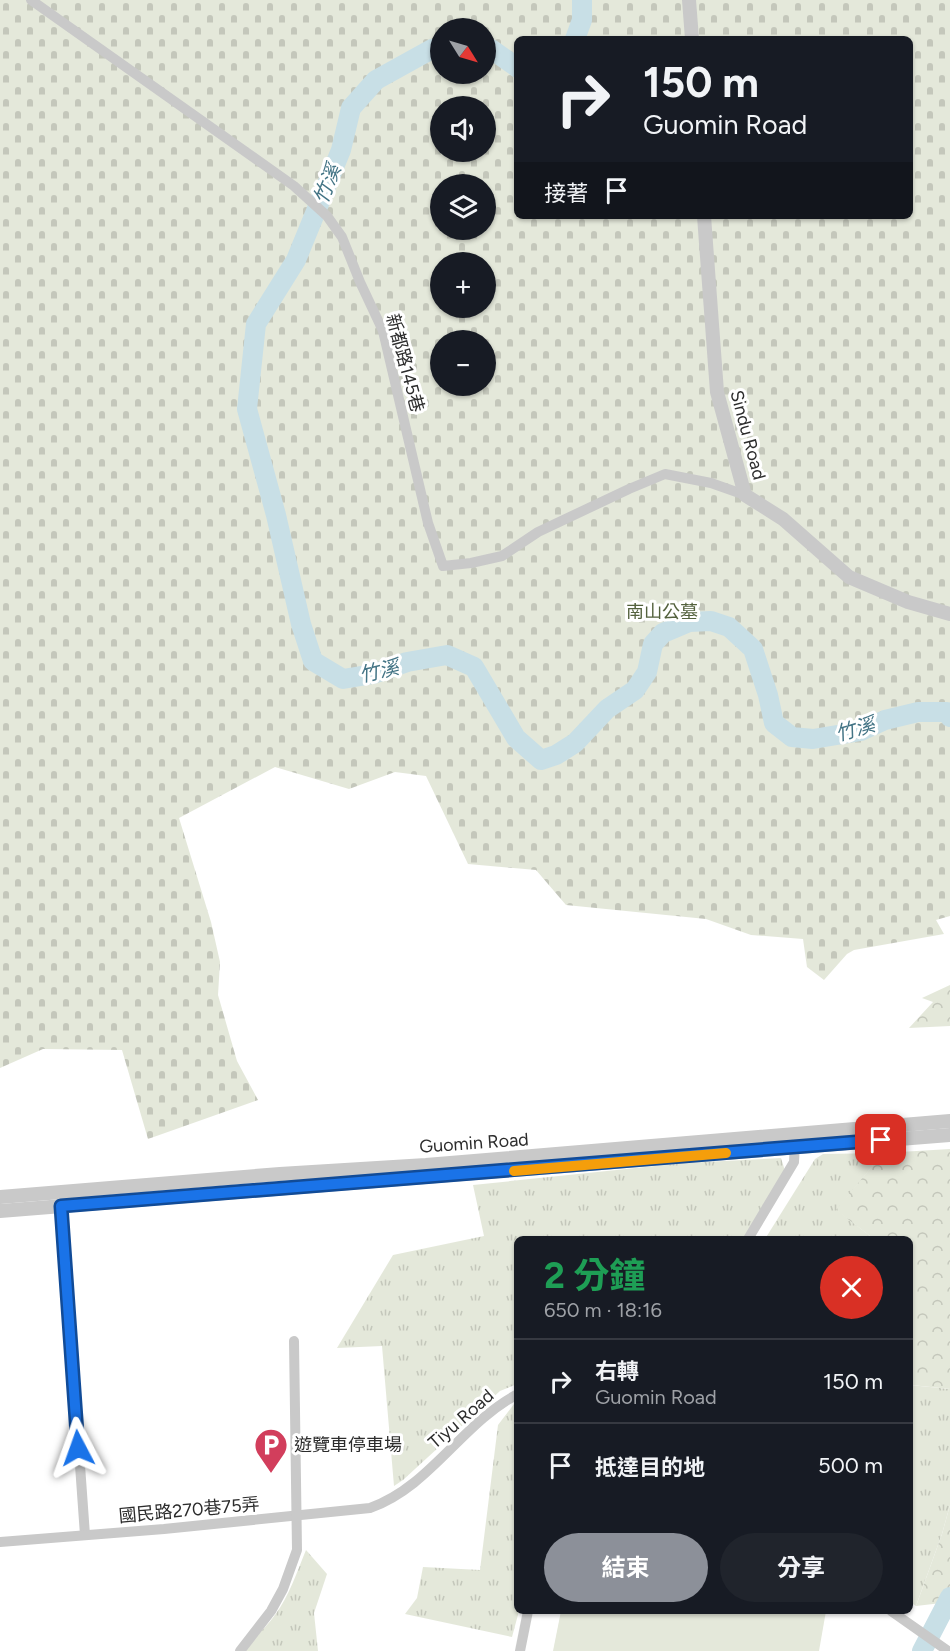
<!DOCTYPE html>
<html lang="zh-TW">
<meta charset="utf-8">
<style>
:root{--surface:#171b24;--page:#20242c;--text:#f1f3f6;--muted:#9ea1a6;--line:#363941;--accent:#8c9099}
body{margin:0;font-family:Figtree,"Noto Sans TC",sans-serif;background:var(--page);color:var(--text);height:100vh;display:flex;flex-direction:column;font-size:22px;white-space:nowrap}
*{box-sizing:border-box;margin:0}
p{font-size:20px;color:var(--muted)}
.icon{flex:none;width:33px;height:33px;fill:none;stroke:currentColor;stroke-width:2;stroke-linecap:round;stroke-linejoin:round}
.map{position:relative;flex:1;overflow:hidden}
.drawer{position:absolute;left:514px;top:1236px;width:399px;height:378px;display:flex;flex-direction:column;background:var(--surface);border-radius:9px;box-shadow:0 2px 4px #0004}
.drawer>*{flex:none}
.banner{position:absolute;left:514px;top:36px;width:399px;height:183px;border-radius:9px;box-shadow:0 2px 4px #0004;background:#171b24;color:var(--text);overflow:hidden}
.needle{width:39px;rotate:127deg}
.buttons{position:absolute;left:430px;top:18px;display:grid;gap:12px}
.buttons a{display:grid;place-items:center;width:66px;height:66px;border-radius:50%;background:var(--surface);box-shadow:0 2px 4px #0004;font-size:30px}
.pin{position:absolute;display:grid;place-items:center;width:51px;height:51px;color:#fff;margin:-26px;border-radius:12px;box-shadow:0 3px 9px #0006}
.me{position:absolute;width:66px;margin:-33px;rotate:356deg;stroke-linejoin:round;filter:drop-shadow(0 0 4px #0008)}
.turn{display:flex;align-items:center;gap:21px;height:126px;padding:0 30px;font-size:27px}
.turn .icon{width:78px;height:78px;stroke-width:2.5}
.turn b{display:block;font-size:42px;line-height:51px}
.then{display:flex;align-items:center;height:57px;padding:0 30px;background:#0003;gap:12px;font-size:22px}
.round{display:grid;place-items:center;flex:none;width:63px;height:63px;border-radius:32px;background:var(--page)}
.summary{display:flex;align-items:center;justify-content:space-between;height:102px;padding:0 30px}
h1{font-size:36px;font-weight:700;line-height:45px;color:#1e9e55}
.cta{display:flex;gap:12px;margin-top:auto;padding:12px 30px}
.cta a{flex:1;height:69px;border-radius:36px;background:var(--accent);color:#fff;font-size:24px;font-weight:700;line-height:69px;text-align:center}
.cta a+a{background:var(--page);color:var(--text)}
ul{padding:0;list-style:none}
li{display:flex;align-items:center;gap:18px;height:84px;padding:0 30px;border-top:2px solid var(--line)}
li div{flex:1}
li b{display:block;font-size:22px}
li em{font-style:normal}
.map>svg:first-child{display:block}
.grass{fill:url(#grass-tufts)}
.forest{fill:url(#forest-crowns)}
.cemetery{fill:url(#cemetery-stones);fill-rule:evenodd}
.pitch{fill:#e4e8da}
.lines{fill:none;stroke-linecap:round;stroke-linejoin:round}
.river{stroke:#c8dfe6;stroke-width:20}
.minor{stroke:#c9c9c9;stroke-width:10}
.tertiary{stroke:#c9c9c9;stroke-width:14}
.route-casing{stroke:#114b97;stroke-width:15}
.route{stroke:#1a73e8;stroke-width:10}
.slow{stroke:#f59e0b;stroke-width:10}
.labels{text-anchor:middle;stroke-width:6;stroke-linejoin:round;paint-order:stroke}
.street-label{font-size:18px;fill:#2c2c2c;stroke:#fff}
.park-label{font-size:18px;fill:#54623e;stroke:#fff}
.poi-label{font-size:18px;fill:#2c2c2c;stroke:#fff;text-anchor:start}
.water-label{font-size:20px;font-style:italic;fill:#437485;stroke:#fff}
</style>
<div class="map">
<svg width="950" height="1651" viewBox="0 0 950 1651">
<defs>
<pattern id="grass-tufts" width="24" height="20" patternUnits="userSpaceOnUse" patternTransform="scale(1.5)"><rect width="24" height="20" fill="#e4e8da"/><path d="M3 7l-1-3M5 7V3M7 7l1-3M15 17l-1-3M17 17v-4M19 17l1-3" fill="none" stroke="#c4c7bb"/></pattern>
<pattern id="forest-crowns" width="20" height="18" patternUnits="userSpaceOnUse" patternTransform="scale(1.5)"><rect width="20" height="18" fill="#e4e8da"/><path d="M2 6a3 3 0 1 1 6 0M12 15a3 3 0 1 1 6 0" fill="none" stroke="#c4c7bb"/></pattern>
<pattern id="cemetery-stones" width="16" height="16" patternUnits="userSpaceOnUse" patternTransform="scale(1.5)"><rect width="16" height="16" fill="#e4e8da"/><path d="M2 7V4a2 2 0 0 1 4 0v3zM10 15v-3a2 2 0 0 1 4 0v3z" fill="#c4c7bb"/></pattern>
</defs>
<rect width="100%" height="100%" fill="#fff"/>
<g class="grass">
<path d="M883 1153 837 1210 874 1239H765L815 1159 823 1154Z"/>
<path d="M781 1158 785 1171 744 1239H518L517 1384 500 1391 403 1480 394 1486 382 1346 337 1348 393 1255 484 1236 473 1185 684 1163Z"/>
<path d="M910 1385 950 1389V1505L942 1534 916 1606 910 1602Z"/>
<path d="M517 1402 518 1611H519L512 1637 405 1614 417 1598 423 1567 480 1570 498 1425 514 1404Z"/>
<path d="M306 1550 327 1574 314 1613 318 1651H244C253 1638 266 1628 275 1615 289 1596 297 1572 306 1550Z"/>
</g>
<g class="forest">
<path d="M950 985V1026L909 1028 933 1002 922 998Z"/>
<path d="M950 1149V1389L911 1385 910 1239H874L836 1210 883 1153Z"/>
<path d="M950 1505V1602L916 1606 942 1534Z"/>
</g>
<path class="cemetery" d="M0 0H950V916L936 920 944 934 854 950 847 954 824 980 807 967 803 939 751 935 706 919 566 905 536 870 468 864 426 776 395 772 349 789 275 767 179 818 211 922 220 962 218 995 237 1061 258 1100 148 1139 122 1050 43 1049 0 1068ZM441 28H486V74H441ZM518 39H910V216H518ZM441 106H486V152H441ZM441 184H486V230H441ZM441 262H486V308H441ZM441 340H486V386H441Z"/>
<path class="pitch" d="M561 1611H826L819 1651H553Z"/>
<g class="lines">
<g class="river">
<path d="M575 39 582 20V0"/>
<path d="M441 48 432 49 376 80 351 108 341 150 296 260 256 324 247 409 276 515 301 624 313 661 343 679 373 674 407 662 447 655 474 667 516 738 541 760 556 755 575 743 607 709 635 690 647 672 653 644 663 633 689 622 711 621 729 627 753 649 768 695 774 723 792 737 813 739 861 731 885 720 918 712H947L950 717"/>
<path d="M486 49H491L518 68"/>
<path d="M922 1651 950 1597"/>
</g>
<g class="minor">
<path d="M31 0 294 186 327 216 342 237 360 282 383 331 428 523 443 566 471 563 502 556 538 532 629 489 665 474 711 483 745 495"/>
<path d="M61 1200 85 1535"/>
<path d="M748 1239 794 1162 795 1141"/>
<path d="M0 1542 164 1529 370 1508C430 1487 462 1423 518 1394"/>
<path d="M891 1611 948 1651"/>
<path d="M240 1651 271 1611 283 1589 297 1550 294 1341"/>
<path d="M520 1651 528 1611"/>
</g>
<g class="tertiary">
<path d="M689 0 692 39"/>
<path d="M704 216 717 392 745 495 783 519 849 577 908 602 950 614"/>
<path d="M0 1197 280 1174 426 1165 950 1121"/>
<path d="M0 1211 950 1135"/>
</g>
</g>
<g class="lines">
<defs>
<path id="route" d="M78 1448 61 1206 881 1140"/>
</defs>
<use href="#route" class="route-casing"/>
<use href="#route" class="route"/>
<path class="slow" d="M514 1171 726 1153"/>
</g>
<defs>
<symbol id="parking-pin" viewBox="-11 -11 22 30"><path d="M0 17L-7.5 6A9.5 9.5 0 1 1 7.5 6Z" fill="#d23e5c" stroke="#fff"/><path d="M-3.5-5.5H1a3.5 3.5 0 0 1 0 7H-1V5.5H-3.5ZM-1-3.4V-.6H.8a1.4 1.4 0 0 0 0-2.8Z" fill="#fff"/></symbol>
</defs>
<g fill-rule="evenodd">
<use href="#parking-pin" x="252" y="1426" width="38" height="52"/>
</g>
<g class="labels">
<g class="street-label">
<text transform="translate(405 363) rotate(75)" y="6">新都路145巷</text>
<text transform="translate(748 435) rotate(75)" y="6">Sindu Road</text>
<text transform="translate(474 1143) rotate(-4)" y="6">Guomin Road</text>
<text transform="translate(461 1419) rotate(-41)" y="6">Tiyu Road</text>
<text transform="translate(189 1510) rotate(-5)" y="6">國民路270巷75弄</text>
</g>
<g class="park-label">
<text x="662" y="618">南山公墓</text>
</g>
<g class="poi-label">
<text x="294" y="1451">遊覽車停車場</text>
</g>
<g class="water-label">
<text transform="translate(327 184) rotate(-68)" y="7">竹溪</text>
<text transform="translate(379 671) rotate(-13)" y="7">竹溪</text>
<text transform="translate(855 729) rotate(-16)" y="7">竹溪</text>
</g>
</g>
</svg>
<div class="buttons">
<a><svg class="needle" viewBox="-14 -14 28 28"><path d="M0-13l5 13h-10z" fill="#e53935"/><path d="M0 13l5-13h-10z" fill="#9ea1a6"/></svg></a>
<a><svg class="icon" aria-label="sound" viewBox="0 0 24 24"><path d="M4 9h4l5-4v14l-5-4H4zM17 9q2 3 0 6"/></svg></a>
<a><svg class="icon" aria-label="layers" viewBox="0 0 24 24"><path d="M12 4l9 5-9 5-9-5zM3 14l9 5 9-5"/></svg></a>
<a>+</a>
<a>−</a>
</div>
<div class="pin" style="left:881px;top:1140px;background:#d93025"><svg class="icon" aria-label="arrive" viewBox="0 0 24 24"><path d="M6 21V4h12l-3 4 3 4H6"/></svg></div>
<svg class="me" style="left:78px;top:1448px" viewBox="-20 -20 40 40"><path d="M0-17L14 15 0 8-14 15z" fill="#1a73e8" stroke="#fff" stroke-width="4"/></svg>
<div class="banner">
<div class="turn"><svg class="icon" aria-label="right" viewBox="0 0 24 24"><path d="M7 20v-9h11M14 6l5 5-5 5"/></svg><div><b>150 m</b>Guomin Road</div></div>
<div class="then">接著<svg class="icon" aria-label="arrive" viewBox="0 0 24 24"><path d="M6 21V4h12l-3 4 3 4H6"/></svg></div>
</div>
<section class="drawer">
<div class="summary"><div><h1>2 分鐘</h1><p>650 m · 18:16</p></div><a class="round" style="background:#d93025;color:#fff"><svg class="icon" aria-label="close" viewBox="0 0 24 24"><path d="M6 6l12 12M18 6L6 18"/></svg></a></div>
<ul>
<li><svg class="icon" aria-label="right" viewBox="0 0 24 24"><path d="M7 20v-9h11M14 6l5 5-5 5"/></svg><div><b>右轉</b><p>Guomin Road</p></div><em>150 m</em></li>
<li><svg class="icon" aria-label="arrive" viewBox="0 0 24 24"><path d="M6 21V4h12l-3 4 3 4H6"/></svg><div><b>抵達目的地</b></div><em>500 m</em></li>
</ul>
<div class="cta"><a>結束</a><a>分享</a></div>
</section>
</div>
